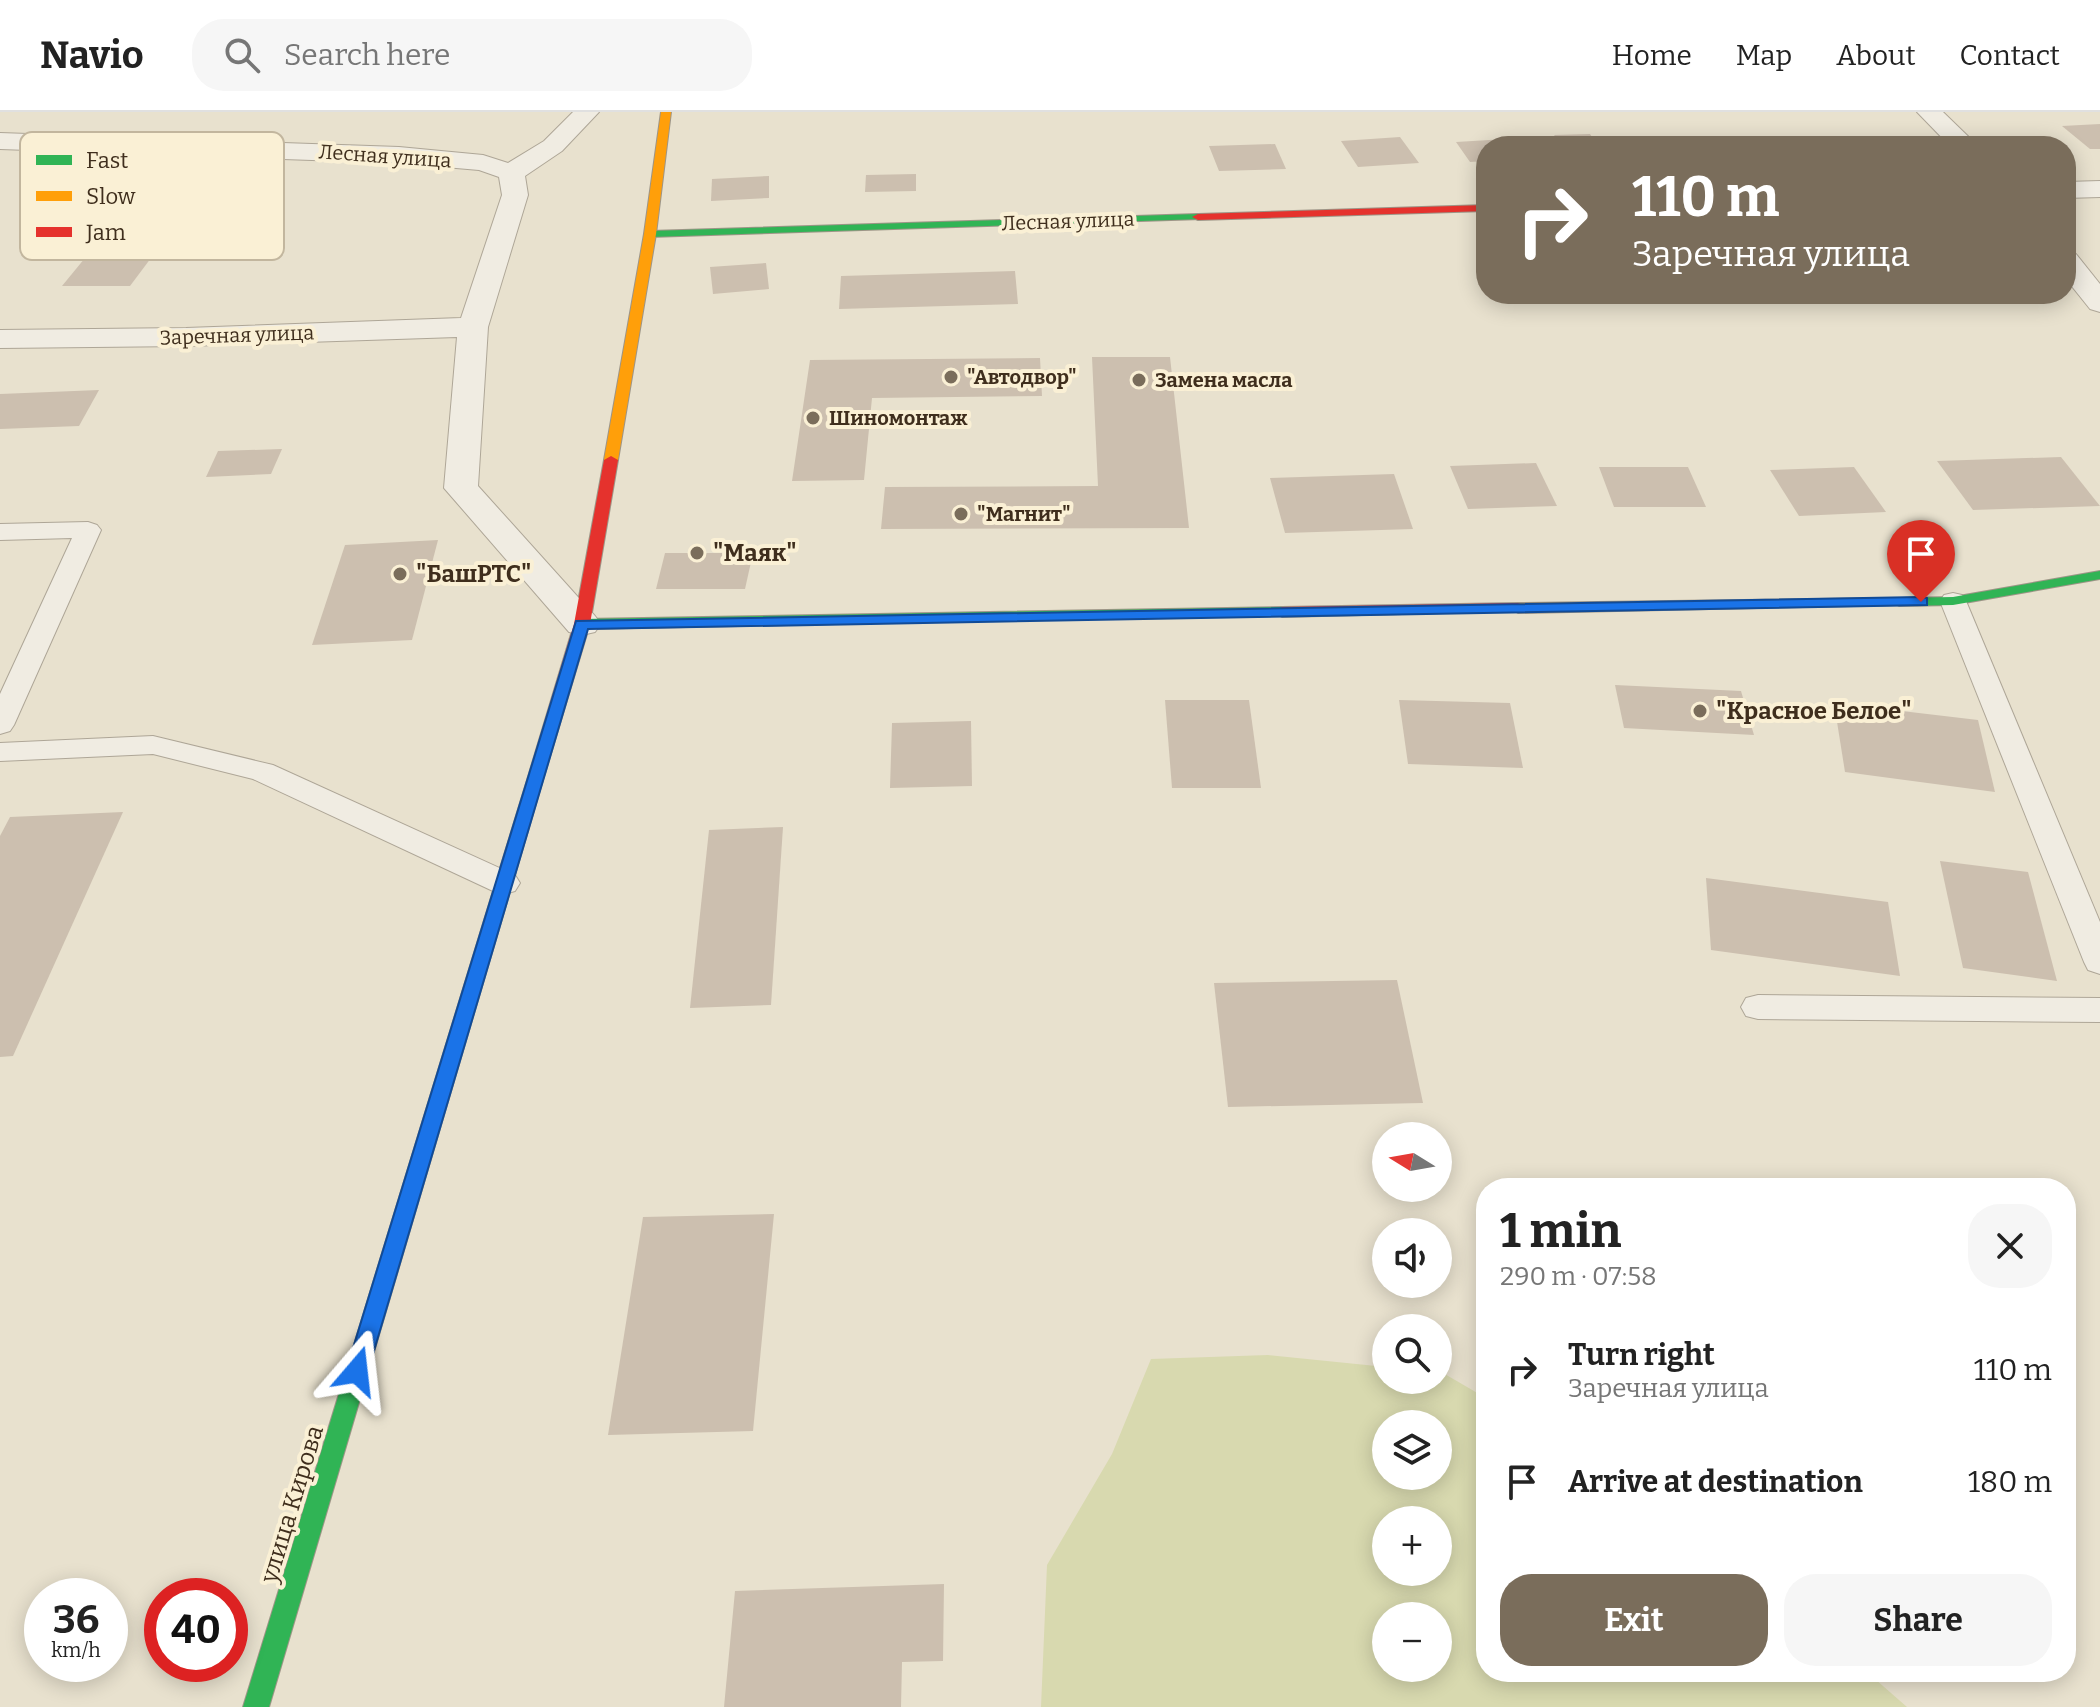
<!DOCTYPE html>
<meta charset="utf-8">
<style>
:root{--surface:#fff;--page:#f6f6f6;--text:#222;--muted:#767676;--line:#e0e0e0;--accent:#7a6d5b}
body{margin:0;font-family:Bitter,serif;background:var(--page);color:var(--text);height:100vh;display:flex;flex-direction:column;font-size:30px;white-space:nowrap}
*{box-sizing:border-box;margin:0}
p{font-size:26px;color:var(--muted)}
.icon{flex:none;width:44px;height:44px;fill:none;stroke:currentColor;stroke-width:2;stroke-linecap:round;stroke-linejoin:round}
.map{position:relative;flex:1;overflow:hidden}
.panel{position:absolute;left:1476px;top:1066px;width:600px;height:504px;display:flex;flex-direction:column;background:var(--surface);border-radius:32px;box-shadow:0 4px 20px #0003}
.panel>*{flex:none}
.guide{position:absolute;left:1476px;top:24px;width:600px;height:168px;border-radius:32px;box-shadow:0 4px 20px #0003;background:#7a6d5b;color:#fff;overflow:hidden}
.needle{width:52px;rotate:281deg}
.tools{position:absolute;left:1372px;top:1010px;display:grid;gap:16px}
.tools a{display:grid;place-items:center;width:80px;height:80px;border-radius:50%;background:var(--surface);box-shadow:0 4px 20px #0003;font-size:40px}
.speed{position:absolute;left:24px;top:1466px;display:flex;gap:16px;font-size:40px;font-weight:700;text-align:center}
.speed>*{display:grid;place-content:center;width:104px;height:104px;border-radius:50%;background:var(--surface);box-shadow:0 4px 20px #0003;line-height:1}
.speed small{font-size:20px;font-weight:400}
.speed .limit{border:12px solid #d22;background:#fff;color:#111}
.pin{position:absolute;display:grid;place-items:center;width:68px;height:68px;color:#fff;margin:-82px -34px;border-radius:50% 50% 50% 0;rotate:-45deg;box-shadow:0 0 8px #0007}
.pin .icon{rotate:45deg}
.me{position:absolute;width:88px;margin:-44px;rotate:17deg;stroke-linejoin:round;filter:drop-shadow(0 0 6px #0008)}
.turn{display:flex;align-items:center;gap:28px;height:168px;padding:0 24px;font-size:36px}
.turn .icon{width:104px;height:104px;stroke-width:2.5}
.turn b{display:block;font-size:56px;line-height:68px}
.round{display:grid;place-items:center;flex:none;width:84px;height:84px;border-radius:32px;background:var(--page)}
.headline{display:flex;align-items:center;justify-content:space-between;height:136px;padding:0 24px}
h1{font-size:48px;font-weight:700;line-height:60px}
.button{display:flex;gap:16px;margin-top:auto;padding:16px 24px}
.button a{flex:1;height:92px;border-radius:32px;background:var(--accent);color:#fff;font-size:32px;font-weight:700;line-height:92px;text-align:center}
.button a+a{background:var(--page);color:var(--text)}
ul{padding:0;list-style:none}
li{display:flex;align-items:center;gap:24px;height:112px;padding:0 24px}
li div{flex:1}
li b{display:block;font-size:30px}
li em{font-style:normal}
header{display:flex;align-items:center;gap:48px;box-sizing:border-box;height:112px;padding:0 40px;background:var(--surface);border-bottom:2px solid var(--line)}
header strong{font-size:38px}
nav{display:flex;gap:44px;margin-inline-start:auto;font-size:28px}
.search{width:560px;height:72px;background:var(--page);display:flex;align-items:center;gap:20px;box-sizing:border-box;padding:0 28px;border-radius:32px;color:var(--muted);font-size:30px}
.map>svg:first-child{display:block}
.green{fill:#d8d9af;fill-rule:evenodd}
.building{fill:#ccbfaf}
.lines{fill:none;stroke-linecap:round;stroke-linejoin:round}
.lane-casing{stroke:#aea697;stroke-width:2}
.street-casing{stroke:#aea697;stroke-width:2}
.fast-casing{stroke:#9d9587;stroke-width:2}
.slow-casing{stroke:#9d9587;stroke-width:2}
.jam-casing{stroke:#9d9587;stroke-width:2}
.lane{fill:#f0ece2;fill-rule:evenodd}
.street{fill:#f0ece2;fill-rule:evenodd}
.fast{fill:#30b455;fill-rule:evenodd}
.slow{fill:#ff9f0a;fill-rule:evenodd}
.jam{fill:#e5322d;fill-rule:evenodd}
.route{fill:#1a73e8;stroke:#114b97;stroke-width:2}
.poi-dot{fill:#7a6d5b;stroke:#faf0d5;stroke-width:3}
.labels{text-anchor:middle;stroke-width:8;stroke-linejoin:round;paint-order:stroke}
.far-street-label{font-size:20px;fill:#3f2e1d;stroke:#faf0d5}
.far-poi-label{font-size:20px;font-weight:bold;fill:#3f2e1d;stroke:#faf0d5;text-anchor:start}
.poi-label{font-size:24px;font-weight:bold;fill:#3f2e1d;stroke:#faf0d5;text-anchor:start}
.street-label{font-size:24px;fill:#3f2e1d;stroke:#faf0d5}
.key{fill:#faf0d5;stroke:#c2b69e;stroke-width:2}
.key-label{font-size:22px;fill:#3f2e1d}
</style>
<header>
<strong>Navio</strong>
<div class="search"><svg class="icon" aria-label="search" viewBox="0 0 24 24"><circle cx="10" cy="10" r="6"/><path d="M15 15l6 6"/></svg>Search here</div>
<nav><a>Home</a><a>Map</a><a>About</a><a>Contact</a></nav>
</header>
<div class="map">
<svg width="2100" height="1595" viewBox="0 0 2100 1595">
<rect width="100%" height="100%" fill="#e8e1ce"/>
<path class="green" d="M1268 1243 1386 1255V1268H1438V1261H1443L1486 1286V1560H1867L1907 1595H1041L1047 1453 1112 1342 1151 1247ZM1386 1312H1438V1364H1386ZM1386 1408H1438V1460H1386ZM1386 1504H1438V1556H1386Z"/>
<g class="building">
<path d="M2100 12V37H2090L2062 14Z"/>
<path d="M1590 22 1598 34H1562L1554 23Z"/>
<path d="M1400 25 1419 51 1358 55 1341 29Z"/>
<path d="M1523 26 1529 34H1486V49L1470 50 1456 30Z"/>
<path d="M1806 27 1813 34H1740L1736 28Z"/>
<path d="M1888 27 1894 34H1843L1838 28Z"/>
<path d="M1275 32 1286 57 1219 59 1209 34Z"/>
<path d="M916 62V79L865 80 866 63Z"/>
<path d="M769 64V86L711 89 712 67Z"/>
<path d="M85 146H151L130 174H62Z"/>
<path d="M766 151 769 177 713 182 710 155Z"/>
<path d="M1015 159 1018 192 839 197 841 164Z"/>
<path d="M1092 245H1170L1189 416 881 417 885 375 1098 374Z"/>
<path d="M1040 246 1042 284 872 286 864 368 792 369 810 248Z"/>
<path d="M99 278 79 314 0 317V282Z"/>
<path d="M282 337 271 362 206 365 218 339Z"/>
<path d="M2061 345 2100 394 1973 398 1937 349Z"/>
<path d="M1536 351 1557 394 1468 397 1450 354Z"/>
<path d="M1599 355H1688L1706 395H1614Z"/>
<path d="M1854 355 1886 400 1799 404 1770 358Z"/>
<path d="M1394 362 1413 417 1285 421 1270 366Z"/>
<path d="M438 428 412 528 312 533 345 433Z"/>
<path d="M665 441H753L745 477H656Z"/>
<path d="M1615 573 1741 579 1754 623 1624 616Z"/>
<path d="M1165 588H1249L1261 676H1172Z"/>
<path d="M1399 588 1510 591 1523 656 1408 652Z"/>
<path d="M1834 591 1978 608 1995 680 1845 660Z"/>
<path d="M971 609 972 674 890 676 892 611Z"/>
<path d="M123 700 13 944 0 945V724L10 705Z"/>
<path d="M783 715 771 893 690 896 709 718Z"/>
<path d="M1940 749 2028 760 2057 869 1963 856Z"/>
<path d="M1706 766 1888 790 1900 864 1711 838Z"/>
<path d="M1397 868 1423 991 1228 995 1214 871Z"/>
<path d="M774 1102 753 1319 608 1323 643 1105Z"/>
<path d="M944 1472 943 1549 902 1550 901 1595H724L735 1479Z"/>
</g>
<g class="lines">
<defs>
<g id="lane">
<path d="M88 410 97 413 101 418 14 613 10 619 0 622V582L72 426 0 428V412Z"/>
<path d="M1953 481 1962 483 1966 489 2100 810V862L2088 858 2084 850 1940 489 1944 483Z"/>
<path d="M153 624 273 653 515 763 520 771 515 779 504 782 493 779 253 667 153 642 0 649V631Z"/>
<path d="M1758 883 2100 886V910L1758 907 1746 904 1741 895 1746 886Z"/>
</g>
<g id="street">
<path d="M573 0H599L562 39 525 64 528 83 488 215 478 374 595 504 601 512 595 520 582 523 569 520 444 376 457 225 186 234 0 236V218L186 216 461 206 502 83 499 65 479 58 399 51 0 37V21L399 35 483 43 508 51 544 29Z"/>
<path d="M1917 0H1943L1978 34H1950Z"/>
<path d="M2100 69V85L2066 86V70Z"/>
<path d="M2066 140 2076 142 2100 172V200L2090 197 2066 167Z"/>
</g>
<g id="fast">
<path d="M1198 102 1202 103V107L650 125 644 122 650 119Z"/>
<path d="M2100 459V467L1953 493 1899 494 1892 490 1899 486 1953 485Z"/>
<path d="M1282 495 1290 500 1287 503 582 517 574 512 582 507Z"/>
<path d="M535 663 543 668 269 1595H243L527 668Z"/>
</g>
<g id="slow">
<path d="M661 0H671L656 122 618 348 611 352 604 348 644 122Z"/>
<path d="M1899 486 1904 487V493L1518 501 1510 496 1518 491Z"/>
</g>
<g id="jam">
<path d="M1486 93V99L1198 108 1192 105 1198 102Z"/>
<path d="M611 344 618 348 590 512 543 668 535 673 527 668 574 512 604 348Z"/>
<path d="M1518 491 1523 493V499L1282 505 1274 500 1282 495Z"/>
</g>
</defs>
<use href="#lane" class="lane-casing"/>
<use href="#street" class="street-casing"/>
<use href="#fast" class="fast-casing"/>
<use href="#slow" class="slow-casing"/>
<use href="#jam" class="jam-casing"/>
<use href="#lane" class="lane"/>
<use href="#street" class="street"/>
<use href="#fast" class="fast"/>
<use href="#slow" class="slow"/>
<use href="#jam" class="jam"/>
</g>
<path class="route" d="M1921 485 1927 486V493L588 517 368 1259 365 1266 357 1269 349 1266 346 1259 576 509Z"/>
<g class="poi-dot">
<circle cx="951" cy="265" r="8"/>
<circle cx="1139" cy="268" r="8"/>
<circle cx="813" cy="306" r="8"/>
<circle cx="961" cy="402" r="8"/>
<circle cx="697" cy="441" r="8"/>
<circle cx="400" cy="462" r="8"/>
<circle cx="1700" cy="599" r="8"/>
</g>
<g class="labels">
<g class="far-street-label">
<text transform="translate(385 44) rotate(4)" y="7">Лесная улица</text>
<text transform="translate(1068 109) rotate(-2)" y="7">Лесная улица</text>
<text transform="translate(237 223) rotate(-2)" y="7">Заречная улица</text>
</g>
<g class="far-poi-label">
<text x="967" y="272">"Автодвор"</text>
<text x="1155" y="275">Замена масла</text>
<text x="829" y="313">Шиномонтаж</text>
<text x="977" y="409">"Магнит"</text>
</g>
<g class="poi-label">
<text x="713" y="449">"Маяк"</text>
<text x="416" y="470">"БашРТС"</text>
<text x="1716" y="607">"Красное Белое"</text>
</g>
<g class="street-label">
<text transform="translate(292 1392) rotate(-73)" y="8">улица Кирова</text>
</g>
</g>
<rect x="20" y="20" width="264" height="128" rx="12" class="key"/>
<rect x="36" y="43" width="36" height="10" fill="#30b455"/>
<rect x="36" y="79" width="36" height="10" fill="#ff9f0a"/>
<rect x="36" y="115" width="36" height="10" fill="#e5322d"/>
<g class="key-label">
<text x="86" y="56">Fast</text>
<text x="86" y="92">Slow</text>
<text x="86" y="128">Jam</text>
</g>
</svg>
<div class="tools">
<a><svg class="needle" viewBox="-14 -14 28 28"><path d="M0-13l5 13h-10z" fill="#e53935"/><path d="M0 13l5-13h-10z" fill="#767676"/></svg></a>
<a><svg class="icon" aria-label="sound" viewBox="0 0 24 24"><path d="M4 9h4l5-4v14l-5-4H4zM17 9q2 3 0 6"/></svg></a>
<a><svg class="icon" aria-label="search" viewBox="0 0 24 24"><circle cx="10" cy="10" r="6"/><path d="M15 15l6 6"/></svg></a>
<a><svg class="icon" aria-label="layers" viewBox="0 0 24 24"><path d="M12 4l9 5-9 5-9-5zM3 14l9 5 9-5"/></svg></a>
<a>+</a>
<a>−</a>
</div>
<div class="speed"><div>36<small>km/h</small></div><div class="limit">40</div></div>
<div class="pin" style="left:1921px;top:490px;background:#d93025"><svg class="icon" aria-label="arrive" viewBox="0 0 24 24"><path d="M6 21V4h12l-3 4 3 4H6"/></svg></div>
<svg class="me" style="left:357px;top:1259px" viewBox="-20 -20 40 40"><path d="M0-17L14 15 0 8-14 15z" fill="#1a73e8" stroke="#fff" stroke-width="4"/></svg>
<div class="guide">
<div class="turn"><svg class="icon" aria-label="right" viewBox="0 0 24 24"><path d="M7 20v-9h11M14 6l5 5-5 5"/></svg><div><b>110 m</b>Заречная улица</div></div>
</div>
<section class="panel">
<div class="headline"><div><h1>1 min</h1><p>290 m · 07:58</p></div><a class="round"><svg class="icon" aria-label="close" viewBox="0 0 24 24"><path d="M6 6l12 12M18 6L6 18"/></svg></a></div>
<ul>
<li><svg class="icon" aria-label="right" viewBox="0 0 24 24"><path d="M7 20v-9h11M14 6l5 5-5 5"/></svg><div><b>Turn right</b><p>Заречная улица</p></div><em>110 m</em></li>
<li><svg class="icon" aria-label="arrive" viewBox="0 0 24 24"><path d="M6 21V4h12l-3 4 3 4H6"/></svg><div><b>Arrive at destination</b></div><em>180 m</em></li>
</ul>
<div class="button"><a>Exit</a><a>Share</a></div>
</section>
</div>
